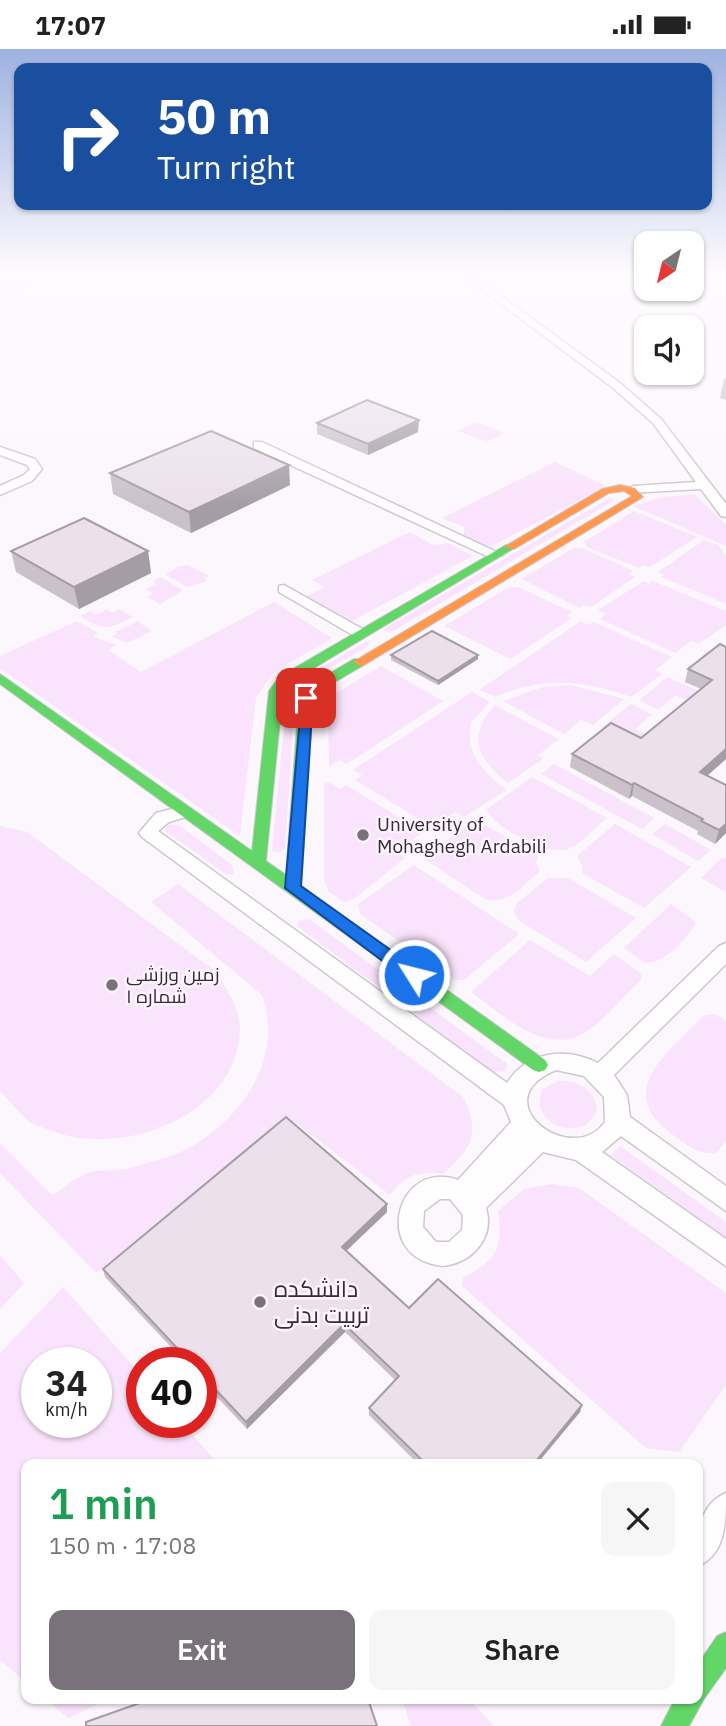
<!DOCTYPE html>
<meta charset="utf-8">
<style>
:root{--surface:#fff;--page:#f6f6f6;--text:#222;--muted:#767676;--accent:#7a727b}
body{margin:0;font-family:"IBM Plex Sans",Cairo,sans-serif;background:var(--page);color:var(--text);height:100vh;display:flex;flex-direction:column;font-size:26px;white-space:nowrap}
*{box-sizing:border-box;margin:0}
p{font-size:23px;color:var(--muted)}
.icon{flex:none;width:38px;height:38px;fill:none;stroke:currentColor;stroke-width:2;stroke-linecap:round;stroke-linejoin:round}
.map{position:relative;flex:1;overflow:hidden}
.panel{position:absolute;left:21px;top:1410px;width:682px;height:245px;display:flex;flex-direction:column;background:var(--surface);border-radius:14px;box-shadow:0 2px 5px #0004}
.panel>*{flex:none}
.hud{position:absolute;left:14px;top:14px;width:698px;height:147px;border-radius:14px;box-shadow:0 2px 5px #0004;background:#1a4fa0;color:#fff;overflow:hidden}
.needle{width:46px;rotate:215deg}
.buttons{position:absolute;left:634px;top:182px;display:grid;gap:14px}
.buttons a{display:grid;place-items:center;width:70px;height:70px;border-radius:14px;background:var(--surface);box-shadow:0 2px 5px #0004;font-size:35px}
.speed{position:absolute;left:21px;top:1298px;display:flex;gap:14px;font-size:35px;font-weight:700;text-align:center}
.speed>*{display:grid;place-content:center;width:91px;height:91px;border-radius:50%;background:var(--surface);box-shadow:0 2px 5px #0004;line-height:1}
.speed small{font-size:18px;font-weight:400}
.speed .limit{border:10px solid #d22;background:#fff;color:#111}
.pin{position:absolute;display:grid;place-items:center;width:60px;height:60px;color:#fff;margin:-30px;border-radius:14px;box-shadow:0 4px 10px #0006}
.me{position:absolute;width:77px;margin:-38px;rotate:306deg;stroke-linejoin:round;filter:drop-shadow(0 0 5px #0008)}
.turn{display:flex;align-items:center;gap:24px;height:147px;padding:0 28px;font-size:32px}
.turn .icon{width:91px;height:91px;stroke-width:2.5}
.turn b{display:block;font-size:49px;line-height:60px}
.round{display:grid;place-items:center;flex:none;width:74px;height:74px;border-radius:14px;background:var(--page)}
.summary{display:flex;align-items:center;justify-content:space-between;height:119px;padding:0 28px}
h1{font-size:42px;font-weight:600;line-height:52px;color:#1e9e55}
.button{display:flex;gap:14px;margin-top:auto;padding:14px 28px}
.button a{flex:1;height:80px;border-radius:14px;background:var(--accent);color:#fff;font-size:28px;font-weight:600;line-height:80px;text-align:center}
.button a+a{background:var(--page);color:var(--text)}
.status{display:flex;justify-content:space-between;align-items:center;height:49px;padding:0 35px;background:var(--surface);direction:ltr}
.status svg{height:19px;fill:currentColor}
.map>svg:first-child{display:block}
.green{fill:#fae3fc;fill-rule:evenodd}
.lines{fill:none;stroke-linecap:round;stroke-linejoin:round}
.street-casing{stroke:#cec7ce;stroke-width:3}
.fast-casing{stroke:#cec7ce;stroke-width:2}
.slow-casing{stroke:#cec7ce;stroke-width:2}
.street{fill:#fffeff;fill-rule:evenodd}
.fast{fill:#63d668;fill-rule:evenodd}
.slow{fill:#ff974d;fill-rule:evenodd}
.wall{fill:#cac1cb}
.shaded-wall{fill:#a49da5}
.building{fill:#ebe0ec;stroke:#a49da5;stroke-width:2}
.route{fill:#1a73e8;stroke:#114b97;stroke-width:2}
.poi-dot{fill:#7a727b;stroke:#fef4ff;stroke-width:2.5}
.labels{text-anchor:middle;stroke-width:5;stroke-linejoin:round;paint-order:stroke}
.poi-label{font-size:19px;fill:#342b35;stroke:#fef4ff;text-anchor:start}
.near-poi-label{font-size:23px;fill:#342b35;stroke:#fef4ff;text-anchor:start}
</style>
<div class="status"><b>17:07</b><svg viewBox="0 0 49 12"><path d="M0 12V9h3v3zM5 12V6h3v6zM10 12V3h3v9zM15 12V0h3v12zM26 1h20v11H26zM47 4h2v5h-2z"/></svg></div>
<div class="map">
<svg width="726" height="1677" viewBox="0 0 726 1677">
<rect width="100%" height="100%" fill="#fcf7fc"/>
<g class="green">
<path d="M0 225H97L14 241H0Z"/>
<path d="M476 373 504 384 486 393 458 382Z"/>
<path d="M555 413 606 437 490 498 464 487V478L442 469Z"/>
<path d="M694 445 726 476V497L633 457 663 448Z"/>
<path d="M610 449 615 451 393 582 386 583 383 580Z"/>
<path d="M634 462 697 488 650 518 644 516 639 519 587 498 584 493Z"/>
<path d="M410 483 433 496 448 494 473 507 350 573 306 548 325 538 312 531Z"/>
<path d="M704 491 718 496 726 506V555L662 528 664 526 658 523Z"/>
<path d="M574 499H582L633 522 629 525 635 528 591 558 585 556 579 559 521 530Z"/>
<path d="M188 516 209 527 204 529 207 532 187 538 166 526 177 518Z"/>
<path d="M160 528 183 541 160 555 147 548 153 544 146 540 156 535 153 532Z"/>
<path d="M644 532 649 535 653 532 726 562V576L698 595 691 592 675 604 600 570 606 565 598 561Z"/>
<path d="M509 538H518L572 563 567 567 572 569 510 610 444 577Z"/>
<path d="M274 553 332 589 274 623 256 649 240 787 0 619V607L77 572 98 584 92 587 116 596 108 601 141 623Z"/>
<path d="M107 560 112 564 119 560 133 568C107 581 105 582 80 567L90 562 96 566Z"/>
<path d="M137 572 152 582 127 594 111 587 117 585 115 583Z"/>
<path d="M581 572 589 576 594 573 672 608 655 621 662 625 631 648C583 631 543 627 495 648L479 641Z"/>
<path d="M367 592 369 595 367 598 313 628 295 645 285 800 279 804 272 801 288 638Z"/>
<path d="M381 617 443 652 347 715 339 711 329 718 328 649Z"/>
<path d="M668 628 704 645 693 654 675 646 658 661 639 651Z"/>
<path d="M571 636 624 650 593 676 581 671 564 685 503 652 543 638Z"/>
<path d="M472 643 490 653 471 673C465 705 482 722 506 741L464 768 455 763 434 779 355 731 362 726 353 721Z"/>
<path d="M631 655 652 665 635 680 653 689 641 699 601 679Z"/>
<path d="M495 656 559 690 538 706 544 709 508 734C478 710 466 688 495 656Z"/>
<path d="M554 715 654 769 642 780 541 725Z"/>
<path d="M532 728 607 769C596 778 581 796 568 800 547 807 496 779 486 761Z"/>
<path d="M329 733 340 740 346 736 423 783 396 803 405 809 354 850 344 853 328 842 324 830V735Z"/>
<path d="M470 774 483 775 539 806 536 813 540 822C523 836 508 857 485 850L423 809Z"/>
<path d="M615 775 691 818 644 859 582 824V816L577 807Z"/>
<path d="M665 775 711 801 698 812 652 785Z"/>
<path d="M168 776H179L232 816 234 825 227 826 164 781Z"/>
<path d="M0 777 27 783 215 922C226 939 240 959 240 980 238 1066 125 1108 55 1083 47 1080 37 1077 30 1073 19 1064 10 1052 0 1042Z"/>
<path d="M723 808 726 810V843L701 829Z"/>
<path d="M414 816 519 885 464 931H455L360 865 358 855Z"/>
<path d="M548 829H568L636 869 586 913 518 871 514 863 517 854Z"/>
<path d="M178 835 463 1048C482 1084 471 1100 443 1125 418 1122 405 1126 390 1146L288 1068 96 1224 0 1124V1094L52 1146C63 1140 72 1132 83 1126 95 1119 117 1123 130 1119 149 1113 170 1109 187 1100 241 1071 285 1009 262 946L151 853Z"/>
<path d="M671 855 696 873C688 889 664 915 645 914L624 899Z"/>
<path d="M309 870 507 1015 506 1022 492 1023 297 877 299 872Z"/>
<path d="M530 891 590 927 614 905 642 925 641 931C623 947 606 970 586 983 546 1009 501 964 471 943Z"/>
<path d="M715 965 726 972V1092L716 1104C697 1106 688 1096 673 1086 612 1042 669 1003 703 967Z"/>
<path d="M558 1032C578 1031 593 1039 597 1060 586 1097 525 1075 543 1040Z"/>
<path d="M620 1097 726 1173V1189L611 1106Z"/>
<path d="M552 1135 579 1139 726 1244V1336L679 1403 646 1399 462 1237 463 1229C497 1210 503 1201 498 1162L524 1140Z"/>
<path d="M0 1206 24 1234 0 1260Z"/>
<path d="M63 1238 142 1327V1374H182L219 1416H26V1633L0 1611V1304ZM37 1314H96V1374H37Z"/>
<path d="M46 1650H109L68 1669Z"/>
<path d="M402 1650H469L494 1677H411Z"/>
</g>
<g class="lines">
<defs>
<g id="street">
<path d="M461 225H471L620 334 661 370 726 455V468L721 467 701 440 628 444 627 441 633 437 696 433 653 374 612 338Z"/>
<path d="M254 393H262L503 506 491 509 254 399Z"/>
<path d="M0 398 35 410 42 420 32 432 0 446V437L24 426 30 420 27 416 0 406Z"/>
<path d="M284 536 366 582 369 585 361 590 356 588 279 543V537Z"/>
<path d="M183 757 192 763 189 767 169 773 158 782 507 1034C528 1002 565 998 598 1014L719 897 726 894V915L614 1026 627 1046 630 1068 726 1137V1162L621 1087 602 1103 726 1190V1217L576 1111 543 1103 486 1159C495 1189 472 1214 443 1217 370 1210 396 1109 458 1131L511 1073 504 1056 142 788 139 784 156 764ZM556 1021 584 1027 604 1048 605 1073C572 1120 481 1052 556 1021ZM440 1150H450L463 1166 462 1181 449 1193H436L423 1178 424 1162Z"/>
<path d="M726 1444C726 1472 726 1505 698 1517 698 1489 696 1457 726 1444Z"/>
</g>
<g id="fast">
<path d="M506 496 516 498 289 634 283 642 266 812 286 826 299 649 306 638 354 610H364V616L316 644 313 649 301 837 545 1011 548 1016 545 1021 539 1023 533 1021 0 635V625L252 802 269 642 279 628Z"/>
<path d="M726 1583V1619L704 1650 689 1677H661L675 1650H698V1615L717 1587Z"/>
</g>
<path id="slow" d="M620 436 635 439 643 448 364 616 359 617 353 613 632 447 624 442 609 444 514 500 504 498 602 440Z"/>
</defs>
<use href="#street" class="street-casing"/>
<use href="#fast" class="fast-casing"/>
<use href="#slow" class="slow-casing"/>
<use href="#street" class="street"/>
<use href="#fast" class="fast"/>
<use href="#slow" class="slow"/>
</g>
<g class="wall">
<path d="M726 329V351L720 349 724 330Z"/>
<path d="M317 374 418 383 368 406 317 385Z"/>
<path d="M110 424 290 436 191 484 113 445Z"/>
<path d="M11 502H148L151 524 79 560 16 523Z"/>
<path d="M726 598V710L707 726 726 736V784L715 795 697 785 698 782 632 747 629 750 570 718 572 705 641 689 701 640 685 633 688 620Z"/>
<path d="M391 606 478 610 438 636 391 611Z"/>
<path d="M387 1155V1163L346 1202 409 1259 582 1356 580 1363 536 1416H419L369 1366V1359L395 1331 345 1283 247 1380 201 1331V1314H186L105 1228 103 1220Z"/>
</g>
<g class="shaded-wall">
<path d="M419 371 418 383 368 406V395Z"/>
<path d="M289 416 290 436 191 484 189 463Z"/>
<path d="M148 502 151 524 79 560 74 538Z"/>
<path d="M478 606V610L438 636V632Z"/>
<path d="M726 700V710L697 736 700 723Z"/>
<path d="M634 734 632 747 629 750 632 736Z"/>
<path d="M726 775V784L715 795 719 781Z"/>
<path d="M387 1155V1163L342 1206V1198Z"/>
<path d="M344 1275 345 1283 247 1380 246 1373Z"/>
<path d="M582 1356 580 1363 536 1416H533Z"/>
</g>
<g class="building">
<path d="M367 351 419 371 368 395 317 374Z"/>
<path d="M211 382 289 416 189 463 110 424Z"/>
<path d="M84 469 148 502 74 538 11 502Z"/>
<path d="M432 582 478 606 438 632 391 606Z"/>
<path d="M720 595 726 598V700L700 723 726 736V775L719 781 701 772 703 770 634 734 632 736 572 705 611 674 641 689 712 631 688 620Z"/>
<path d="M286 1068 387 1155 342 1198 409 1259 438 1230 582 1356 533 1416H427L369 1359 399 1327 344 1275 246 1373 201 1325V1314H191L103 1220Z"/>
<path d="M151 1650H368L377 1677H86V1673Z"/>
</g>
<linearGradient id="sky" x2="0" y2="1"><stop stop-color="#9eb2e0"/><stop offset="0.49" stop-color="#fefbfe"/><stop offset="1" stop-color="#fefbfe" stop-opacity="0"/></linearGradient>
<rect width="726" height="459" fill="url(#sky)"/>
<path class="route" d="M302 646 313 649 301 837 420 922 423 926 420 931H408L285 839Z"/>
<g class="poi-dot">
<circle cx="363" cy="786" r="7"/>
<circle cx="112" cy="936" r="7"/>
<circle cx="260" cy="1253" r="7"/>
</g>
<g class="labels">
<g class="poi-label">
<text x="377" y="782">University of<tspan x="377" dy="22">Mohaghegh Ardabili</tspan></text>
<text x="126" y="932">زمین ورزشی<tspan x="126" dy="22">شماره ۱</tspan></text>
</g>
<g class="near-poi-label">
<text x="274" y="1248">دانشکده<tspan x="274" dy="26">تربیت بدنی</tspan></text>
</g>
</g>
</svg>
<div class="buttons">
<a><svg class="needle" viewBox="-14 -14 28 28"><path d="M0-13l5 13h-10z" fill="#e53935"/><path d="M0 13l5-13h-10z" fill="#767676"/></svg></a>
<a><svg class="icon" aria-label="sound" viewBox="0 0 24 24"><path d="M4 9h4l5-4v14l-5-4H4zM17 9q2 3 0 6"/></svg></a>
</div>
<div class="speed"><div>34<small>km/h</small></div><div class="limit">40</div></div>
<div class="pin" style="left:306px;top:649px;background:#d93025"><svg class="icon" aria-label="arrive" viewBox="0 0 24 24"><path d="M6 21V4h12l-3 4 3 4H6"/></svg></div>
<svg class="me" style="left:414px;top:926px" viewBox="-20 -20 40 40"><circle r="17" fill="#1a73e8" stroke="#fff" stroke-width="3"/><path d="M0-11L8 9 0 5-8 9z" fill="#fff"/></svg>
<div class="hud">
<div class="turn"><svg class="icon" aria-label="right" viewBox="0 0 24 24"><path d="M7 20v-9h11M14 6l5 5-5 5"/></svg><div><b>50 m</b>Turn right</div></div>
</div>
<section class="panel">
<div class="summary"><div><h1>1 min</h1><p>150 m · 17:08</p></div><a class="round"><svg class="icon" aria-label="close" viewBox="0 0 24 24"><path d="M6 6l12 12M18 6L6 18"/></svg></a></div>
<div class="button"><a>Exit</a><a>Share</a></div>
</section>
</div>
